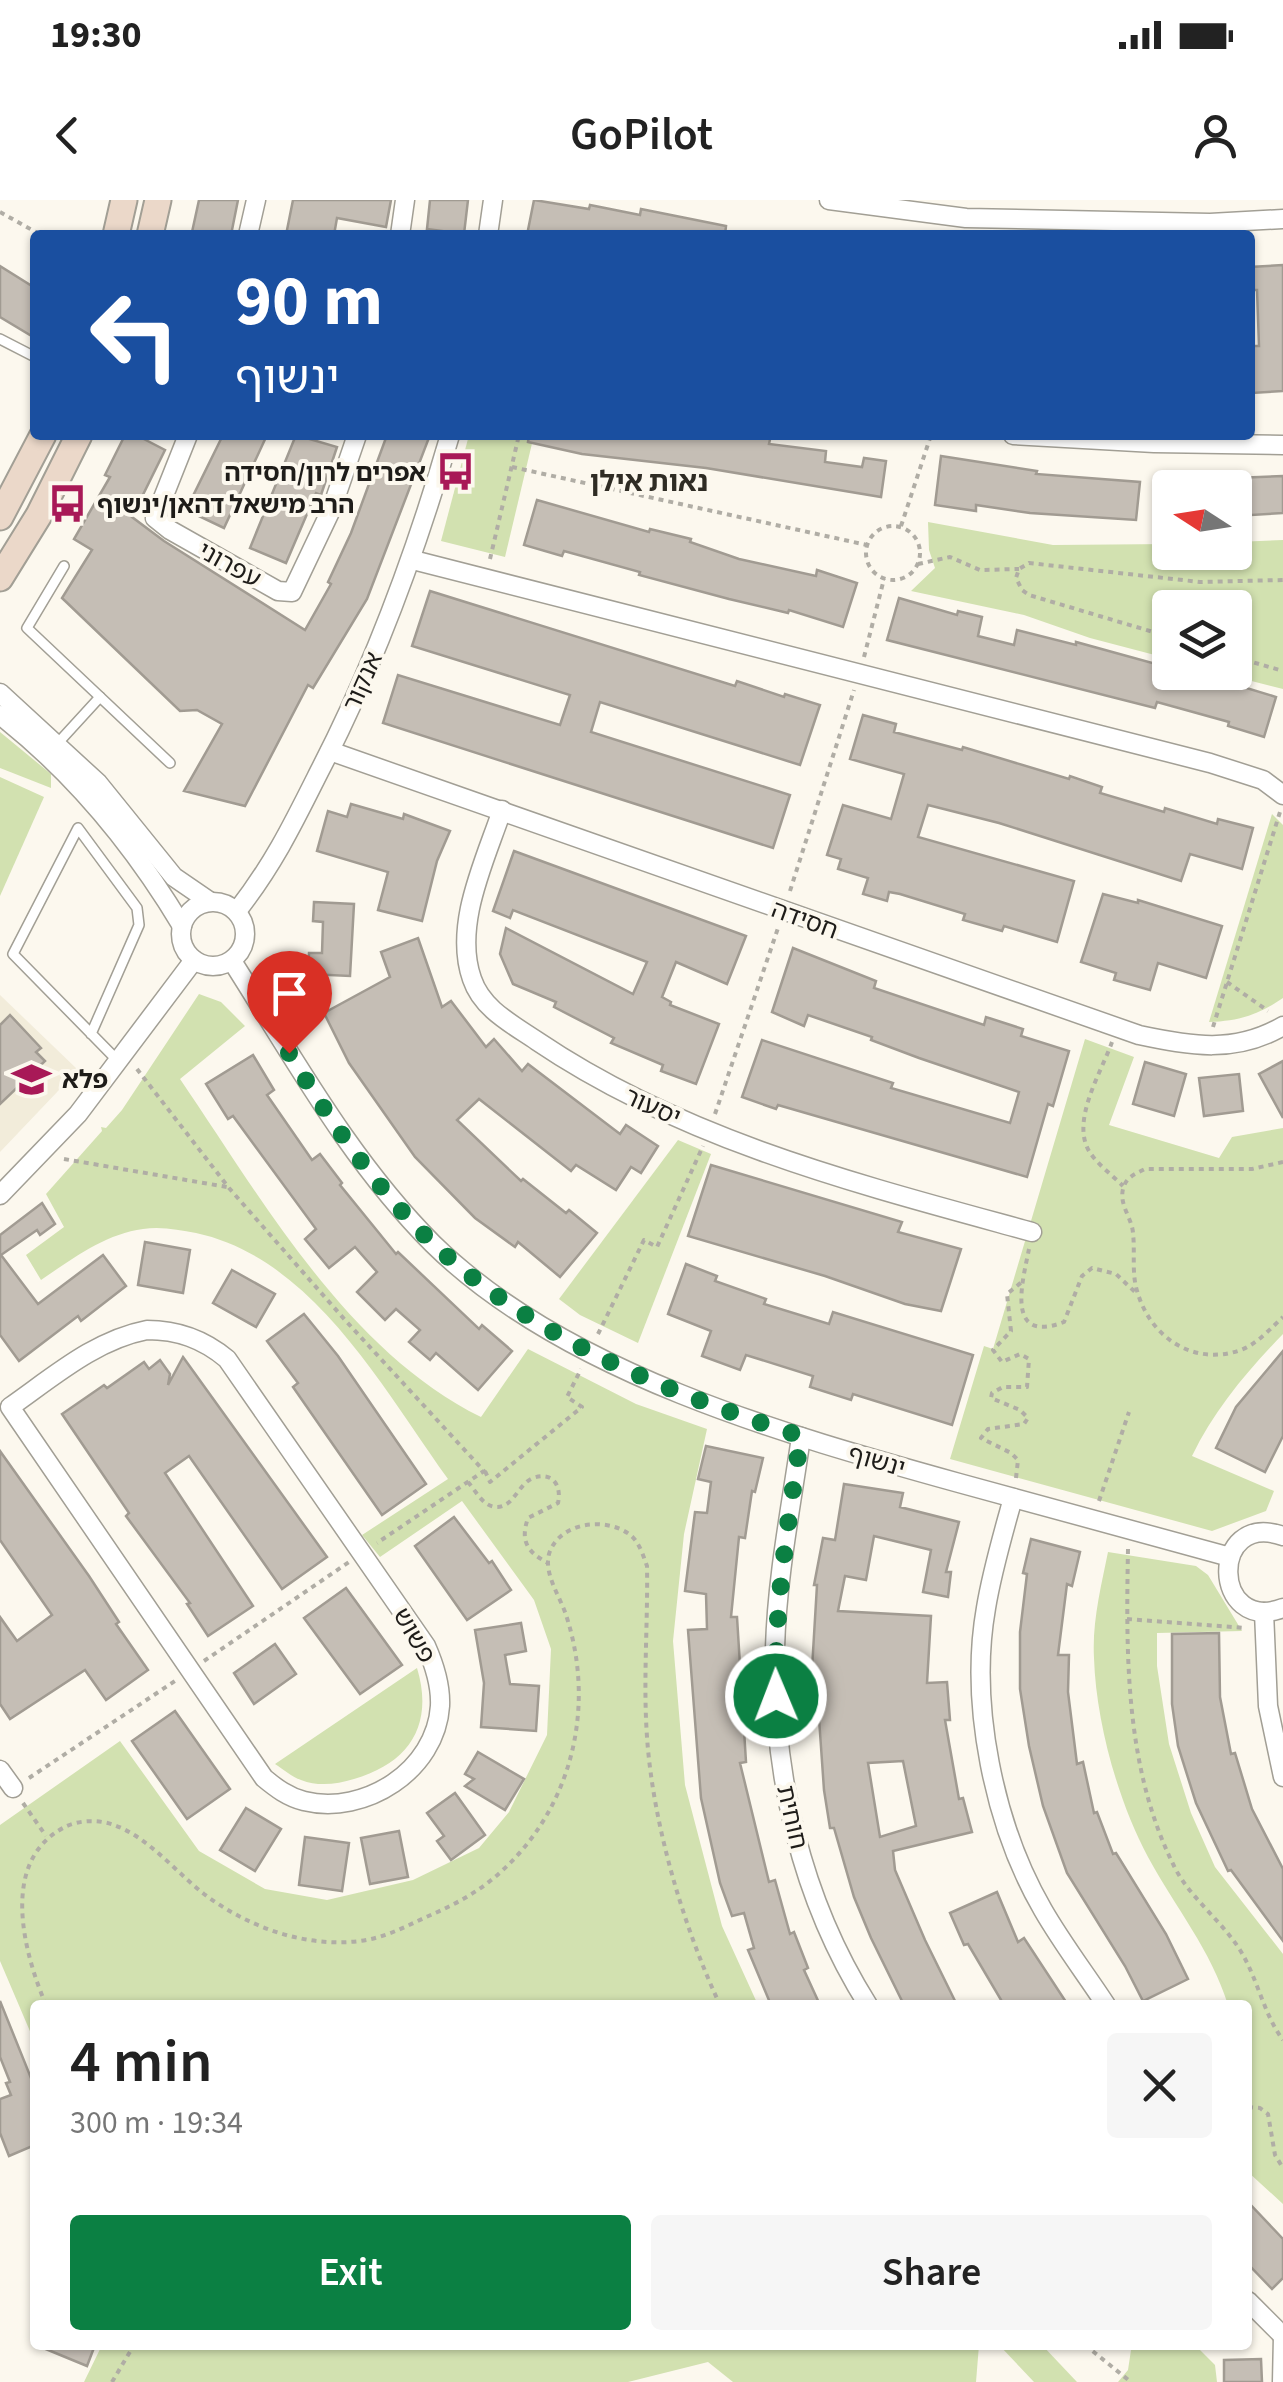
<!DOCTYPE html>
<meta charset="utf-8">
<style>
:root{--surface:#fff;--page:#f6f6f6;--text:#222;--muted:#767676;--accent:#0b8043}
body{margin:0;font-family:"Source Sans 3","Noto Sans Hebrew",sans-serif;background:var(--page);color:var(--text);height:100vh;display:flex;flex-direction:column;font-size:38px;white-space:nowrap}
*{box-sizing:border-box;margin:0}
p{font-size:32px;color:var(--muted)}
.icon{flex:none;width:55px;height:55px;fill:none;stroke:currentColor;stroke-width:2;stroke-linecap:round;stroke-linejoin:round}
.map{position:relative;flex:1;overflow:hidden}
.sheet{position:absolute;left:30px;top:1800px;width:1222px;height:350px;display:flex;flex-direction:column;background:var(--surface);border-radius:10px;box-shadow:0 2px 8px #0004}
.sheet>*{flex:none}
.guide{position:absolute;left:30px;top:30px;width:1225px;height:210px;border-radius:10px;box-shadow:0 2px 8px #0004;background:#1a4fa0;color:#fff;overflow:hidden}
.needle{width:65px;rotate:282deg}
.tools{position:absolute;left:1152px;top:270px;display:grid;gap:20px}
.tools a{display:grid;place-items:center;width:100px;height:100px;border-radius:10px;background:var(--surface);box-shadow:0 2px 8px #0004;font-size:50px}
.pin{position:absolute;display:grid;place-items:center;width:85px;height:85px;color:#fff;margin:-102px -42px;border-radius:50% 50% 50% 0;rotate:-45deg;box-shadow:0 0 10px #0007}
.pin .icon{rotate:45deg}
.me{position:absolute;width:110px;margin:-55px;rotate:359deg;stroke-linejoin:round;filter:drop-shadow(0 0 8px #0008)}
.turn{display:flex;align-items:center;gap:35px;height:210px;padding:0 40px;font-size:45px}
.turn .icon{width:130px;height:130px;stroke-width:2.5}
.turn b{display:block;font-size:70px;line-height:85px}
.round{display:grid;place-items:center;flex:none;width:105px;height:105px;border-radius:10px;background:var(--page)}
.summary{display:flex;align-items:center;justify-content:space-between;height:170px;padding:0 40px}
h1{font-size:60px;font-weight:600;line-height:75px}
.primary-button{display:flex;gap:20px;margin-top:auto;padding:20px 40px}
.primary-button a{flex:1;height:115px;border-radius:10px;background:var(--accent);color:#fff;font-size:40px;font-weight:600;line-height:115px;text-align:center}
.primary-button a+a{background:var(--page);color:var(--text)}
.status{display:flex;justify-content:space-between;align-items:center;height:70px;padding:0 50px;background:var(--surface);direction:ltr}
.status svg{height:28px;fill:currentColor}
header{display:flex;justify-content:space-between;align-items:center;height:130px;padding:0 40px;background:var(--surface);font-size:45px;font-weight:600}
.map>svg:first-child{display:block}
.built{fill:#f2ecda}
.green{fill:#d2e1b0}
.building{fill:#c5beb5;stroke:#a19b92;stroke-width:2.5;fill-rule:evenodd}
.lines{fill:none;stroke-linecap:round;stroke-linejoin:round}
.lane-casing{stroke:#a29f95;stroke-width:12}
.street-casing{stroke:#a29f95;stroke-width:21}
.secondary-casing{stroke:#a29f95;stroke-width:29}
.path{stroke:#b0ada5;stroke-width:4;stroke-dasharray:5 5;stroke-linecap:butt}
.lane{stroke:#fff;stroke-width:9}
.street{stroke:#fff;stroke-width:18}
.secondary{stroke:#ebd8c9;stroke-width:25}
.route{stroke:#0b8043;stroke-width:18;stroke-dasharray:0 32.4}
.labels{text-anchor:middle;stroke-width:8;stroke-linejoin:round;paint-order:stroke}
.poi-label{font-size:25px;font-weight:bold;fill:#1e1c19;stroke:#fcf8ee;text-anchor:start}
.street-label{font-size:25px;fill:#1e1c19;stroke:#fcf8ee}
.neighbourhood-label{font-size:28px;font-weight:bold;fill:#2f2c24;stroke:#fcf8ee}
</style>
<div class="status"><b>19:30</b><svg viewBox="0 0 49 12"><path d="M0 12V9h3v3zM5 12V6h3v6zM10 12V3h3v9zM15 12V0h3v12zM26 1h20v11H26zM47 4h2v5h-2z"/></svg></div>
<header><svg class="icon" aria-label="back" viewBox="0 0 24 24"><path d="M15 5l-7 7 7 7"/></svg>GoPilot<svg class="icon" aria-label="person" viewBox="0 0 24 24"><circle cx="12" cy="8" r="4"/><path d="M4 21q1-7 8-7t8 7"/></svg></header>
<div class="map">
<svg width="1283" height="2182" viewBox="0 0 1283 2182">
<rect width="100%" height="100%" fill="#fcf8ee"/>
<path class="built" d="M0 795 78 870 0 952Z"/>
<g class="green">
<path d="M469 235H534L505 357 441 341Z"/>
<path d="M928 322 1053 345 1170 344V352H1235V342L1283 340V489L1220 473 1235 472V408H1170V459L1090 438 1024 415 911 391 935 368 929 350Z"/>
<path d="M0 532 51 574V588L0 568Z"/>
<path d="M0 577 44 597 0 696Z"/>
<path d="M1272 614 1283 625V798C1258 815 1239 821 1209 822Z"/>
<path d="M199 794 221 802 245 826 180 879C262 999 347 1151 481 1217L528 1149 636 1204 707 1229 684 1334 673 1441 685 1585 722 1726 758 1805H35V1843L0 1761V1625L120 1541 199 1651 265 1689 327 1700 413 1680 479 1648 509 1612 547 1535 551 1449 534 1400 462 1301 380 1357 362 1335 448 1279C383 1189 313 1058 196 1033 179 1030 161 1026 143 1029 105 1034 72 1059 41 1080L26 1055 64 1027 46 994 102 931 101 927 106 928 122 910Z"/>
<path d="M1085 839 1134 857 1109 925 1219 958 1232 937 1283 928V1134C1248 1170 1214 1210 1192 1256L1274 1291 1266 1311 1212 1331 950 1259 984 1146 993 1149Z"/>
<path d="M678 940 711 954 638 1143 580 1115 559 1099Z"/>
<path d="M1108 1352 1196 1366 1208 1375 1242 1431 1157 1433V1466L1169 1544 1191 1613 1215 1667 1283 1754V2004L1248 1972V1805H1228C1211 1750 1175 1707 1148 1657 1118 1601 1096 1522 1094 1458 1092 1422 1101 1387 1108 1352Z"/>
<path d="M417 1468C434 1524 410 1563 354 1579 337 1584 319 1587 301 1580 292 1577 283 1569 275 1564Z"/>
<path d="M102 2145H979L976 2182H733L708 2162 628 2182H84Z"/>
<path d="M999 2145H1042L1077 2182H1034Z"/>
<path d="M1123 2145H1195L1215 2165 1217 2182H1118L1128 2170 1131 2150Z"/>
</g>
<g class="building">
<path d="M199 0H238L231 35 192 32Z"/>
<path d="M293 0H391L386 27 337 18 334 35H286Z"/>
<path d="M430 0H468L464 34 427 29Z"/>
<path d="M534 0 589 9 590 5 640 15 641 9 726 26 725 35H527Z"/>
<path d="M1283 65V191L1252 193 1250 146H1259L1257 90H1250V67Z"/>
<path d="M0 66 35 88V138L0 117Z"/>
<path d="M125 235H136L165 250 132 317 164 341 305 430 331 384 328 382 351 333 387 235H430L367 399 313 488 308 485 245 606 184 591 222 524 197 510 180 511 62 398 92 350 74 339 110 277 105 275Z"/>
<path d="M223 235H267L224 328 186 310Z"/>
<path d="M296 235 337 247 321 295 316 293 286 363 250 348Z"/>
<path d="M529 235H771L769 244 826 251 825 262 862 267 864 258 886 261 881 297 706 268 582 254 528 242Z"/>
<path d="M941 256 1037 271 1036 274 1140 282 1136 320 1030 313 976 305V311L935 305Z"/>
<path d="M1283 276V313L1235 316V278Z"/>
<path d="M537 300 649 332 650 329 691 339 690 342 739 359 816 376 817 370 857 383 843 427 789 410 788 413 729 399 639 375 640 372 564 351 562 356 524 345Z"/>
<path d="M430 391 735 486 737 481 784 497 785 494 820 505 800 565 600 502 591 532 790 595 773 648 383 523 398 475 560 525 570 495 412 446Z"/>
<path d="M899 398 957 415 958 411 982 417 978 436 1014 445 1017 430 1076 445V442L1167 467 1170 472H1182L1239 488 1240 486 1276 497 1264 537 1228 526 1229 522 1157 502 1155 508 887 440Z"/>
<path d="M863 515 896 524 894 532 962 550 963 547 1069 579 1070 576 1102 587 1100 593 1164 612 1165 608 1217 624 1218 619 1253 628 1242 669 1190 654 1181 681 999 623 928 605 918 637 1074 681 1057 742 1004 726 1002 731 963 720 965 714 900 694 889 692 887 701 863 694 868 678 838 669 841 659 827 655 843 605 891 619 904 574 850 559Z"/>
<path d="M351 604 403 619 404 614 450 631 437 661 422 721 378 710 388 672 317 651 328 611 347 617Z"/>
<path d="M514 651 746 736 727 784 676 762 662 797 671 802 670 805 719 824 696 884 661 871 663 865 611 843 614 838 554 807 556 802 513 784 500 754 506 728 633 794 647 762 513 710 510 718 493 711Z"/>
<path d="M1103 694 1138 703V700L1222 726 1206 778 1158 763 1150 790 1114 780 1116 773 1081 762Z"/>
<path d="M314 702 354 704 350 776 308 774 309 753H322L323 722 313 721Z"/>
<path d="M418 738 442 807 451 801 486 847 494 839 522 871 528 864 620 934 626 925 658 946 641 973 631 967 616 990 576 965 571 971 479 899 457 920 521 981 523 979 566 1013 569 1010 597 1033 560 1077 518 1042 515 1047 475 1018 415 957 349 863 324 813 390 777 381 752Z"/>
<path d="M793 748 876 781 874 788 984 825 986 817 1023 829 1021 836 1069 851 1053 906 1048 904 1027 977 778 905 776 909 742 897 762 840 893 883 891 888 1010 923 1019 892 919 858 871 840 872 837 808 815 804 826 772 812Z"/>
<path d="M10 815 41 848 36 852 45 861 0 904V825Z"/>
<path d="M253 855 274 890 267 895 312 960 320 954 342 983 340 985 396 1054 398 1052 479 1129 482 1125 512 1151 478 1190 436 1153 430 1160 409 1142 420 1130 396 1109 385 1120 357 1092 377 1072 355 1047 329 1068 305 1039 316 1029 233 916 228 919 206 884Z"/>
<path d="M1283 861V918L1259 874Z"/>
<path d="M1145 862 1186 874 1174 916 1133 904Z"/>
<path d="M1239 874 1243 911 1204 916 1199 878Z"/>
<path d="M711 965 902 1022 898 1032 961 1049 941 1111 905 1104 825 1076 688 1036Z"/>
<path d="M42 1003 55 1024 40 1035 37 1030 1 1055 38 1104 103 1055 126 1086 81 1121 78 1116 19 1161 0 1135V1035Z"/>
<path d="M145 1042 190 1050 183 1093 138 1085Z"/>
<path d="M686 1064 717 1076 715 1081 766 1099 764 1104 829 1124 833 1112 973 1155 952 1225 853 1194 851 1200 810 1187 813 1176 746 1155 740 1170 702 1156 711 1131 668 1114Z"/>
<path d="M232 1070 275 1094 256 1127 213 1103Z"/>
<path d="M304 1114 338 1156 426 1284 382 1315 293 1187 298 1183 267 1141Z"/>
<path d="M1283 1151V1236L1265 1272 1216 1248 1236 1207Z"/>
<path d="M183 1157 327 1357 282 1389 189 1256 165 1273 253 1406 208 1436 187 1404 190 1403 126 1316 129 1313 62 1214 104 1185 107 1188 144 1162 149 1169 160 1160 170 1174 168 1185Z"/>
<path d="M706 1246 763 1258 755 1292 752 1291 745 1338 739 1337 731 1417H737L746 1562 740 1563 769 1682 775 1680 790 1734 794 1732 808 1768 804 1770 820 1805H771L748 1750 754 1748 744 1713 732 1716 720 1683 701 1598 688 1430 707 1429 706 1394 685 1391 695 1312 707 1313 711 1282 698 1279Z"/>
<path d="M0 1251 89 1376 119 1422 116 1424 148 1470 106 1500 85 1470 10 1519 0 1504V1417L17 1441 52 1415 0 1340Z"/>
<path d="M844 1284 903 1293 900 1307 959 1322 946 1372H951L948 1397 923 1392 931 1350 874 1336 866 1380 845 1376 838 1411 931 1416 927 1483 947 1482 950 1520H945L959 1599 963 1598 972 1632 893 1651 895 1670 925 1740 957 1805H904L871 1738 854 1697 834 1628H830L824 1590 818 1504H814L812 1469 817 1385H814L823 1338 835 1340ZM903 1561 916 1626 880 1637 868 1563Z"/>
<path d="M454 1317 489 1363 492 1361 511 1390 467 1420 415 1346Z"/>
<path d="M1031 1339 1080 1352 1072 1386 1067 1384 1058 1455H1069L1068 1492 1077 1564 1083 1562 1094 1613 1097 1612 1113 1654 1116 1653 1166 1734 1188 1779 1143 1801 1125 1766 1067 1673 1043 1606 1029 1546 1020 1489V1432L1027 1374 1023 1373Z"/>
<path d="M346 1388 402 1465 360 1494 304 1418Z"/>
<path d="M521 1423 526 1451 505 1455 510 1484 539 1486 536 1531 481 1527 484 1483 475 1430Z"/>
<path d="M1219 1433 1220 1497 1231 1554 1235 1553 1252 1609 1283 1669V1741L1231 1670 1228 1671 1196 1603 1178 1546 1172 1504V1434Z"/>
<path d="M275 1444 296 1474 254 1504 234 1473Z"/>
<path d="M175 1511 230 1589 187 1619 132 1541Z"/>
<path d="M478 1552 524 1579 505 1610 465 1586 474 1579 465 1574Z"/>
<path d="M455 1593 485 1635 451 1660 437 1641 444 1636 427 1613Z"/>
<path d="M246 1608 281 1629 255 1671 220 1650Z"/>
<path d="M399 1631 408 1677 370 1684 361 1638Z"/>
<path d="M305 1637 349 1643 342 1691 299 1685Z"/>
<path d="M997 1692 1018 1742 1024 1738 1068 1805H1004L968 1744 964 1745 950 1713Z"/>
<path d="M0 1801 35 1888V1945L9 1956 0 1933V1899L11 1895 6 1883 10 1882 0 1857Z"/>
<path d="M1248 2002 1283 2039V2078L1272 2089 1248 2064Z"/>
<path d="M36 2145H95L87 2166Z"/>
<path d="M1261 2159 1262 2182H1224V2160Z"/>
</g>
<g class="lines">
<defs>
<g id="lane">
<path d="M0 139 35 157"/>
<path d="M64 366 27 428 170 563"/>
<path d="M57 544 100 497"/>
<path d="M91 834 139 725 137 708 78 628 13 754 118 861"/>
</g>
<g id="street">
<path d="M829 0 966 18 1210 23 1283 19"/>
<path d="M248 35 256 0"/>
<path d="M400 35 405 0"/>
<path d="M488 35 493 0"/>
<path d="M188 235 155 318 170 330 278 391 292 392 332 308 357 235"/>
<path d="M1013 235 1154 243 1283 245"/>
<path d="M413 360 1210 563 1263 580 1283 595"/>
<path d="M0 493 98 583 174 677 209 701"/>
<path d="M0 515C74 573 134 646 182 726"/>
<path d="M330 551 1139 835C1191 846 1235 854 1283 826"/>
<path d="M502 610C485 661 453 725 472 779 482 809 512 824 537 841 685 941 861 985 1032 1032"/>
<circle cx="213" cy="734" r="32"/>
<path d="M237 711C273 665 293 624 319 572 375 464 416 352 450 235"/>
<path d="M232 761C294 858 350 961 433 1044 564 1173 786 1235 959 1283 1050 1308 1140 1333 1230 1357"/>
<path d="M0 995 78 914 194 760"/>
<path d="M147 1130C178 1130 203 1139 227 1159L426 1446C434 1464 441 1485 440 1506 436 1570 365 1616 304 1601 288 1597 276 1588 264 1578L10 1207C53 1177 95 1140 147 1130Z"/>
<path d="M801 1237C791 1307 777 1377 775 1448 772 1573 801 1699 868 1805"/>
<path d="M1013 1298C1003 1334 992 1371 986 1408 969 1504 994 1626 1043 1710 1062 1743 1085 1773 1106 1805"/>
<path d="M1283 1336C1208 1310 1212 1435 1283 1408"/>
<path d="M1264 1412 1268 1506 1283 1577"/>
<path d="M0 1570 13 1588"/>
<path d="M1248 2101 1283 2136"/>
<path d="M1282 2182 1283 2136"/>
</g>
<g id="secondary">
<path d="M116 35 124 0"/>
<path d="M150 35 158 0"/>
<path d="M0 317 43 235"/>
<path d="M0 378 39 315 79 235"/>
</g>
</defs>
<use href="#lane" class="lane-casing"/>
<use href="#street" class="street-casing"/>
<use href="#secondary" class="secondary-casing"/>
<g class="path">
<path d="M0 12 41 35"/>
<path d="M512 267 867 345"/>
<circle cx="893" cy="353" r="27"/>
<path d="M901 326 931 235"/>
<path d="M490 359 519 235"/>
<path d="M918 364 950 357 980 370 1019 369"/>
<path d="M1170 437 1029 395 1022 390 1016 378 1019 369 1029 363 1200 382 1283 380"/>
<path d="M864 457 884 379"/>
<path d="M1235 457 1283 471"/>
<path d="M790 691 854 490"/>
<path d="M1227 782 1268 811"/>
<path d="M1213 827 1280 612"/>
<path d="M1112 842C1101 873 1071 920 1089 951 1097 964 1112 975 1123 986"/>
<path d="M137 869 229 988 345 1120 484 1271 377 1343"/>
<path d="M715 914 778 728"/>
<path d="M64 959 227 987"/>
<path d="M1283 962 1252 969H1145C1135 974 1126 977 1123 989 1119 1005 1132 1018 1133 1033 1135 1051 1132 1070 1136 1087 1148 1136 1192 1167 1241 1150 1257 1144 1271 1128 1283 1117"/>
<path d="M1029 1049C1023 1080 1004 1145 1064 1122L1082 1076 1092 1068 1116 1074 1135 1092"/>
<path d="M598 1134 644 1040 657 1047 703 946"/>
<path d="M485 1271 490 1282 582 1207 567 1197 581 1169"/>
<path d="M1016 1278 1018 1260 1011 1253 981 1238 988 1229 1024 1224 1028 1218 1020 1210 991 1198 992 1193 1003 1187H1027L1029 1159 1020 1154 1002 1162 993 1150 1011 1131 1007 1094 1023 1081"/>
<path d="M468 1282C476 1291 483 1307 497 1307 514 1307 518 1284 533 1278 552 1271 562 1285 558 1303L528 1318C520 1341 527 1352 548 1363"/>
<path d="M1099 1301 1129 1212"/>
<path d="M1128 1349C1126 1456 1125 1568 1174 1666 1189 1697 1221 1720 1240 1750 1258 1779 1263 1813 1283 1840"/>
<path d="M1127 1419 1245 1428"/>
<path d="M204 1461 349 1362"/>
<path d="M29 1578 175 1481"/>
<path d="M23 1603 46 1636"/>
<path d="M46 1805C23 1751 0 1662 63 1628 77 1620 98 1619 114 1625 148 1637 176 1672 204 1694 248 1727 305 1748 360 1741 383 1738 403 1728 424 1718 447 1708 470 1697 490 1681 569 1618 598 1512 566 1415 560 1396 542 1372 550 1351 562 1322 605 1317 629 1334 639 1341 643 1355 647 1366 648 1423 643 1480 647 1537 653 1624 683 1726 720 1805"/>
<path d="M1248 1907 1260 1908 1268 1914 1275 1955 1283 1968"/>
<path d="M1085 2145 1131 2182"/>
<path d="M112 2182 134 2145"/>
</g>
<use href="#lane" class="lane"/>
<use href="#street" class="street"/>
<use href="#secondary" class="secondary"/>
</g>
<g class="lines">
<path class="route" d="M289 853C331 922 378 992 437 1047 538 1141 672 1194 801 1236 788 1323 774 1408 776 1496"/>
</g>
<defs>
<symbol id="bus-bare" viewBox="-9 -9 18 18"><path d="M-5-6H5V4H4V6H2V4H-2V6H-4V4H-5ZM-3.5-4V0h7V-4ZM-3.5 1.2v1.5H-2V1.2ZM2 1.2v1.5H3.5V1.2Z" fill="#a81957" stroke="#fcf8ee" stroke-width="2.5" paint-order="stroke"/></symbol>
<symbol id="school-bare" viewBox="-9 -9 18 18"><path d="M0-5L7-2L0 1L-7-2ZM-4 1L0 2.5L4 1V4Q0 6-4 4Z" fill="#a81957" stroke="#fcf8ee" stroke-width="2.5" paint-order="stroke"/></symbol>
</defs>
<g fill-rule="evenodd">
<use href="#bus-bare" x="428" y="244" width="55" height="55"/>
<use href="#bus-bare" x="40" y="276" width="55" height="55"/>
<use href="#school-bare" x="4" y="852" width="55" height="55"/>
</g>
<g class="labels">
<g class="poi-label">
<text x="426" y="281" text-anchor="end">אפרים לרון/חסידה</text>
<text x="97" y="313">הרב מישאל דהאן/ינשוף</text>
<text x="62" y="888">פלא</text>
</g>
<g class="street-label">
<text transform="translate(230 364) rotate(29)" y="9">עפרוני</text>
<text transform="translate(362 481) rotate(-66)" y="9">אנקור</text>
<text transform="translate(805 719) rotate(20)" y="9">חסידה</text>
<text transform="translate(653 906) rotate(24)" y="9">יסעור</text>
<text transform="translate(877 1260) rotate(16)" y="9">ינשוף</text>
<text transform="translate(415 1435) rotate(60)" y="9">פשוש</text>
<text transform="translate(793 1617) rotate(77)" y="9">חוחית</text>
</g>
<g class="neighbourhood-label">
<text x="649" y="291">נאות אילן</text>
</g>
</g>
</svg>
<div class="tools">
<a><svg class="needle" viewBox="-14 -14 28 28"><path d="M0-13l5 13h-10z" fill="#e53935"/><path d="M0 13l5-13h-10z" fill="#767676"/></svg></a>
<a><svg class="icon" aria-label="layers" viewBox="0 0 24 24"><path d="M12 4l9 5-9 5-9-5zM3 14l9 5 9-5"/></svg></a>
</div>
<div class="pin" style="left:289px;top:853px;background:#d93025"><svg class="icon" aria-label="arrive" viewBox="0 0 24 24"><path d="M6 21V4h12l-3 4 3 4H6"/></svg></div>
<svg class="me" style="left:776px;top:1496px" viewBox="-20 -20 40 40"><circle r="17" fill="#0b8043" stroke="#fff" stroke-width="3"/><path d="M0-11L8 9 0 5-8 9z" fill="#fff"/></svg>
<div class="guide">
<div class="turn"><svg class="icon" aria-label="left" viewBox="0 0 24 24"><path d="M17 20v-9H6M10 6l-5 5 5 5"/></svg><div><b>90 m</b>ינשוף</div></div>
</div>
<section class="sheet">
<div class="summary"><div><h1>4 min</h1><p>300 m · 19:34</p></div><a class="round"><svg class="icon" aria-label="close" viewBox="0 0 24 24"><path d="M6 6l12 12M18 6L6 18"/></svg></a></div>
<div class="primary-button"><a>Exit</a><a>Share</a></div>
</section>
</div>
